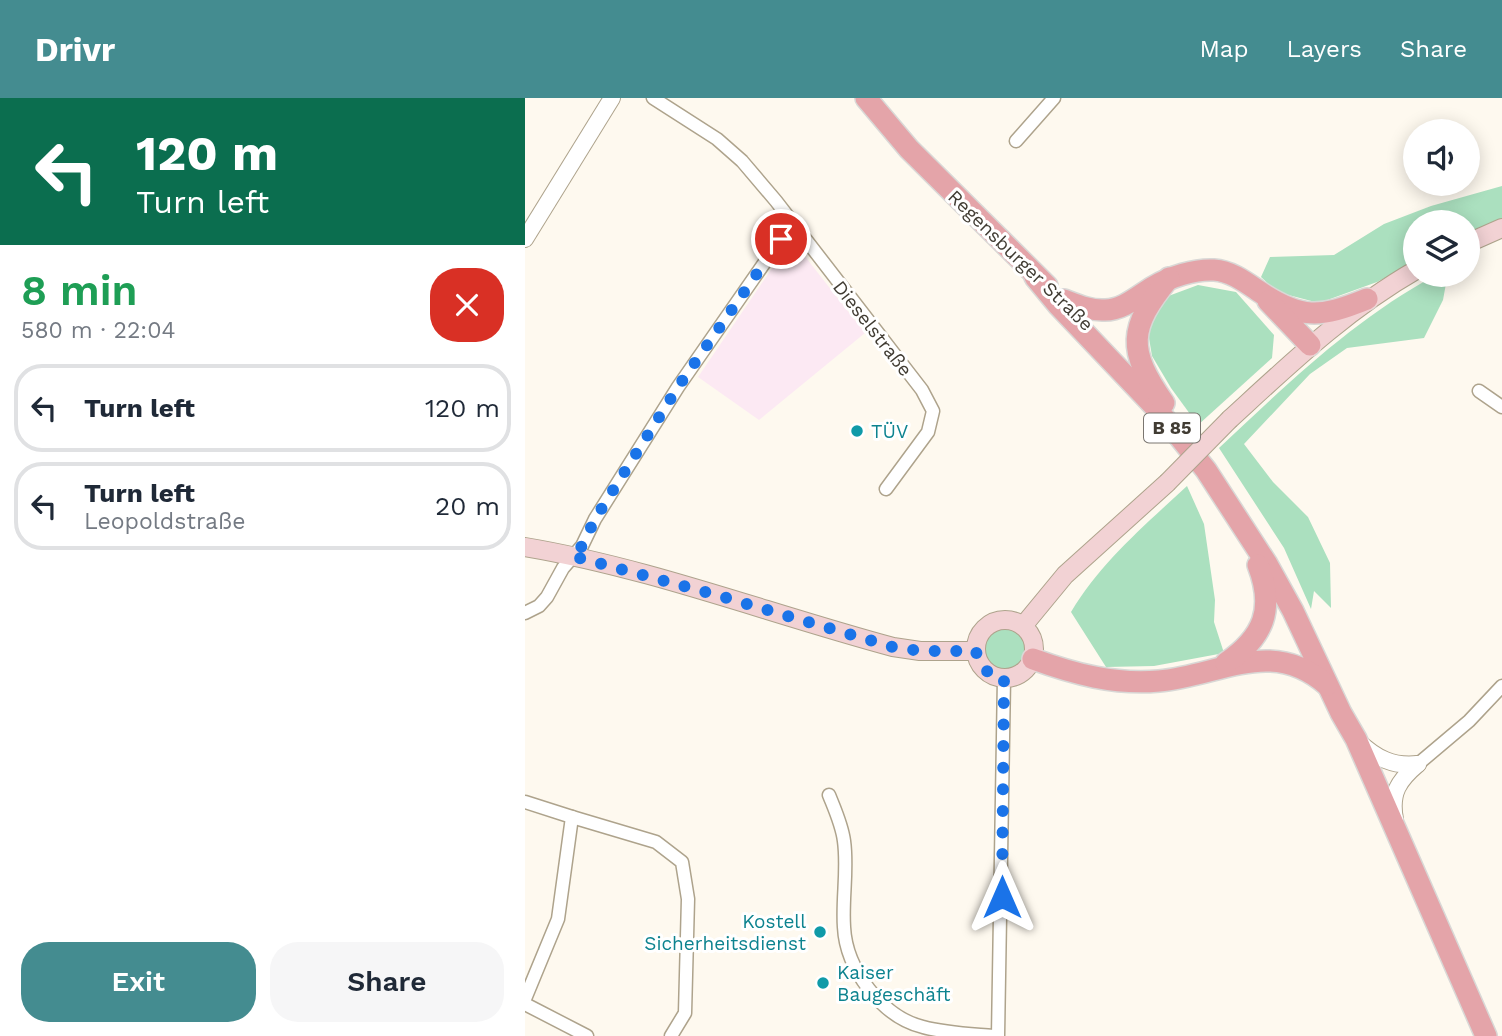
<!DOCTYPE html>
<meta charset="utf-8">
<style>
:root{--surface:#fff;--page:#f6f6f7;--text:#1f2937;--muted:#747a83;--line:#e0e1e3;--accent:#448c90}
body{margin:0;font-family:"Work Sans",sans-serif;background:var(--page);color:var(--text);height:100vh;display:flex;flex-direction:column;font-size:26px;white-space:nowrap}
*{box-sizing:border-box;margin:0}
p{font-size:23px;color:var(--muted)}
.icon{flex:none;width:38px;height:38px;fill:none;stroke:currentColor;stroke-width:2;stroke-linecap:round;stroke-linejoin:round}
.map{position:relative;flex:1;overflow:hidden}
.panel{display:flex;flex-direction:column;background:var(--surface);width:525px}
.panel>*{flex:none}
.banner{background:#0b6e4f;color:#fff;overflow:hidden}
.tools{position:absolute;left:878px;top:21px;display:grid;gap:14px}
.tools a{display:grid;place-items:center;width:77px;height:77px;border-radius:50%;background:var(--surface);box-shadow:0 4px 18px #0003;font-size:35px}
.pin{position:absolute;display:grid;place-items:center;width:60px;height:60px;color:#fff;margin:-30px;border:4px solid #fff;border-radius:50%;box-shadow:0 2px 7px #0007}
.me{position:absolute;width:77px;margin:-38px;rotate:0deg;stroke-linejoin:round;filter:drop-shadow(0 0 5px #0008)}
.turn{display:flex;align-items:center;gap:24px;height:147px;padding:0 21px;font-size:32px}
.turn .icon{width:91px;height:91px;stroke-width:2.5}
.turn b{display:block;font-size:49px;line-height:60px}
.round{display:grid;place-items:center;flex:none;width:74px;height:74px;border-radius:28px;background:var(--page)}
.headline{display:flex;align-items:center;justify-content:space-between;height:119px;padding:0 21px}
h1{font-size:42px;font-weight:600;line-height:52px;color:#1e9e55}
.primary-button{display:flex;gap:14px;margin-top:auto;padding:14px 21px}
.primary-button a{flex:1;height:80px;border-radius:28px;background:var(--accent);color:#fff;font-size:28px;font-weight:600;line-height:80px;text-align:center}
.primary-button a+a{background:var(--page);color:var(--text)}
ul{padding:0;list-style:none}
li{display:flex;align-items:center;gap:21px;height:88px;margin:0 14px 10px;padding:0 7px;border:4px solid var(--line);border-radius:28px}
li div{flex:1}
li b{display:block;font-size:26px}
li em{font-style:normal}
header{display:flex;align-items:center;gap:42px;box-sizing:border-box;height:98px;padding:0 35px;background:var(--accent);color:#fff}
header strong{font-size:33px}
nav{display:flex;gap:38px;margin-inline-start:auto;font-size:24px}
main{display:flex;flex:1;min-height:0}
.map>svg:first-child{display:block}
.industrial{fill:#fce9f3}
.green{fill:#abe0bf}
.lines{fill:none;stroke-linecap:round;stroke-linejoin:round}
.minor-casing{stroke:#aea38c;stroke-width:15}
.tertiary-casing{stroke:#aea38c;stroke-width:18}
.secondary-casing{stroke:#aea38c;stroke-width:20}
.primary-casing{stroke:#d9d8d6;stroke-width:24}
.minor{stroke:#fff;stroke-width:12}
.tertiary{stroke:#fff;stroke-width:16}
.secondary{stroke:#f2d2d4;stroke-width:18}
.primary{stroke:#e4a4a9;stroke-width:21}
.secondary-bridge-casing{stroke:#aea38c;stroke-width:20;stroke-linecap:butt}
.secondary-bridge{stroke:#f2d2d4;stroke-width:18}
.route{stroke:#1a73e8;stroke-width:12;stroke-dasharray:0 21.6}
.culture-dot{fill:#0f9aa8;stroke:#fff;stroke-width:2.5}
.labels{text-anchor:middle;stroke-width:6;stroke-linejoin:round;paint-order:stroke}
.shield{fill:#fff;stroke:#7a7670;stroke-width:2}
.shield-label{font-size:18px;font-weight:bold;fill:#413c33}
.street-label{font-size:19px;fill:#413c33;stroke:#fff}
.culture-label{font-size:19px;fill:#0d838f;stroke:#fff;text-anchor:start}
</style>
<header>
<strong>Drivr</strong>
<nav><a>Map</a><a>Layers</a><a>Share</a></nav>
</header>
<main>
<section class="panel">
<div class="banner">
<div class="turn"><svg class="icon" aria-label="left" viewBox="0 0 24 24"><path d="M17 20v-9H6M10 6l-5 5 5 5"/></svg><div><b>120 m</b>Turn left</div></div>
</div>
<div class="headline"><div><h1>8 min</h1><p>580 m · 22:04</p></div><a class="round" style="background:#d93025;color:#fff"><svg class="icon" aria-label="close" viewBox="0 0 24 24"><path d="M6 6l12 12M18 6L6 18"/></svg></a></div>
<ul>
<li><svg class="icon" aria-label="left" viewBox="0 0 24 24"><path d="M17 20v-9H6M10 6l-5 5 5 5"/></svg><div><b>Turn left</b></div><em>120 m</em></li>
<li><svg class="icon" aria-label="left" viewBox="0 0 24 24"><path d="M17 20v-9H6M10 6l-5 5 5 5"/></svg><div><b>Turn left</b><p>Leopoldstraße</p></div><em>20 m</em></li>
</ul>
<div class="primary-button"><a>Exit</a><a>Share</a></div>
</section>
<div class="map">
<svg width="977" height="938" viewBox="0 0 977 938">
<rect width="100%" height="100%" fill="#fef9ef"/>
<path class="industrial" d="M275 152 340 235 234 322 173 279 258 154Z"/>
<g class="green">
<path d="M977 88V122L943 138V124H891V164L852 184 794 205 752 194 736 179 745 159 809 157 859 126 906 108Z"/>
<path d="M911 177H927L922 180 918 202 899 240 822 250 785 276 719 346 748 384 783 419 805 465 806 510 789 493 786 511 759 450 694 350C761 287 829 221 911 177Z"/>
<path d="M673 187 711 194 749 237 747 260 673 327 646 290 627 258 622 228 638 200Z"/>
<path d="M662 388 679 426 690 502 689 524 699 555 629 568 581 569 546 514C576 464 620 427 662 388Z"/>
<circle cx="482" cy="551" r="22"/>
</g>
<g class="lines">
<defs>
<g id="minor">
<path d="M128 0 192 41 217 63 251 103 397 292 408 313 403 334 361 391"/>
<path d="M491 43 529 0"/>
<path d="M954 293 977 309"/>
<path d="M0 515 14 508 22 499 38 470 57 448 70 421 153 289 256 141 269 128"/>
<path d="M893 666 944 623 977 588"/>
<path d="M304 697C310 712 317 727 319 743 323 771 317 801 319 829 321 871 357 919 398 929 420 935 445 936 468 938"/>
<path d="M0 704 47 719 33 821 0 901"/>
<path d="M47 719 131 744 157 764 163 801 160 915 146 938"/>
<path d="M0 906 62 938"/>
<path d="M473 938 479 580"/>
</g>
<g id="tertiary">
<path d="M0 141 87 0"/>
<path d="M833 643C851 660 868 669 893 666"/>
<path d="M870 721C865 695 874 682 893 666"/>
</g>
<g id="secondary">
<path d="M943 145 977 130"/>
<path d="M705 321C764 267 821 212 891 172"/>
<path d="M0 449C125 470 245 516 368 549L395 553H451"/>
<circle cx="480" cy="551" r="29"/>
<path d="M498 528 540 477 642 385"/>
</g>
<g id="primary">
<path d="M341 0 384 51 522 188"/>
<path d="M510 179 534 208 632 311 681 372 742 466 768 513 816 615 831 641 961 938"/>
<path d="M539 202C552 207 566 213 580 212 598 212 613 198 628 189 645 179 669 171 689 172 705 173 719 183 732 192 776 222 795 220 842 201"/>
<path d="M743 203 785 247"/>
<path d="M639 305C602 252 603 230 644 180"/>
<path d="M508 561C549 576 590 587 634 583 695 578 746 538 802 587"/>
<path d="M701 565C739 539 750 511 733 467"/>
</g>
</defs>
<use href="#minor" class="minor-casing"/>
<use href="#tertiary" class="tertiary-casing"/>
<use href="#secondary" class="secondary-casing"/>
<use href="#primary" class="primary-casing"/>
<use href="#minor" class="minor"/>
<use href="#tertiary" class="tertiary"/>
<use href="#secondary" class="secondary"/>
<use href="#primary" class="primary"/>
<defs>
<path id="secondary-bridge" d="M642 385 705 321"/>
</defs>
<use href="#secondary-bridge" class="secondary-bridge-casing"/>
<use href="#secondary-bridge" class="secondary-bridge"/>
</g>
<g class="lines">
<path class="route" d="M256 141 153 289 70 421 57 448 47 458 188 496 368 549 396 553H451C454 569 464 578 479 580L477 799"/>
</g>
<g class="culture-dot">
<circle cx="332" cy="333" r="7"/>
<circle cx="295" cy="834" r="7"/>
<circle cx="298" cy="885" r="7"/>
</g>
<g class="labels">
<rect class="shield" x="619" y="315.5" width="56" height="29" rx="5"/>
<g class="shield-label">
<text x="647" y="336">B 85</text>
</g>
<g class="street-label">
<text transform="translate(496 162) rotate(44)" y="7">Regensburger Straße</text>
<text transform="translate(348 230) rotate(52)" y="7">Dieselstraße</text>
</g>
<g class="culture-label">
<text x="346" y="340">TÜV</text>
<text x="281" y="830" text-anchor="end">Kostell<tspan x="281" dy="22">Sicherheitsdienst</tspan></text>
<text x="312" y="881">Kaiser<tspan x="312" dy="22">Baugeschäft</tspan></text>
</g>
</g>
</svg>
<div class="tools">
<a><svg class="icon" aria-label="sound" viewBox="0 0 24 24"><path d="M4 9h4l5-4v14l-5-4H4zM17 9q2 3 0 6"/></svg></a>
<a><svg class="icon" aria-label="layers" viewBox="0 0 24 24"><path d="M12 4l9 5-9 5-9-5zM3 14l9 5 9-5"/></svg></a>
</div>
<div class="pin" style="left:256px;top:141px;background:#d93025"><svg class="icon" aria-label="arrive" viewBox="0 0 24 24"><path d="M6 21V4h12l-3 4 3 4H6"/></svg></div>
<svg class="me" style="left:477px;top:799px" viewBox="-20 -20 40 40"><path d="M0-17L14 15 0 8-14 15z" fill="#1a73e8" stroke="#fff" stroke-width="4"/></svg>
</div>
</main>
